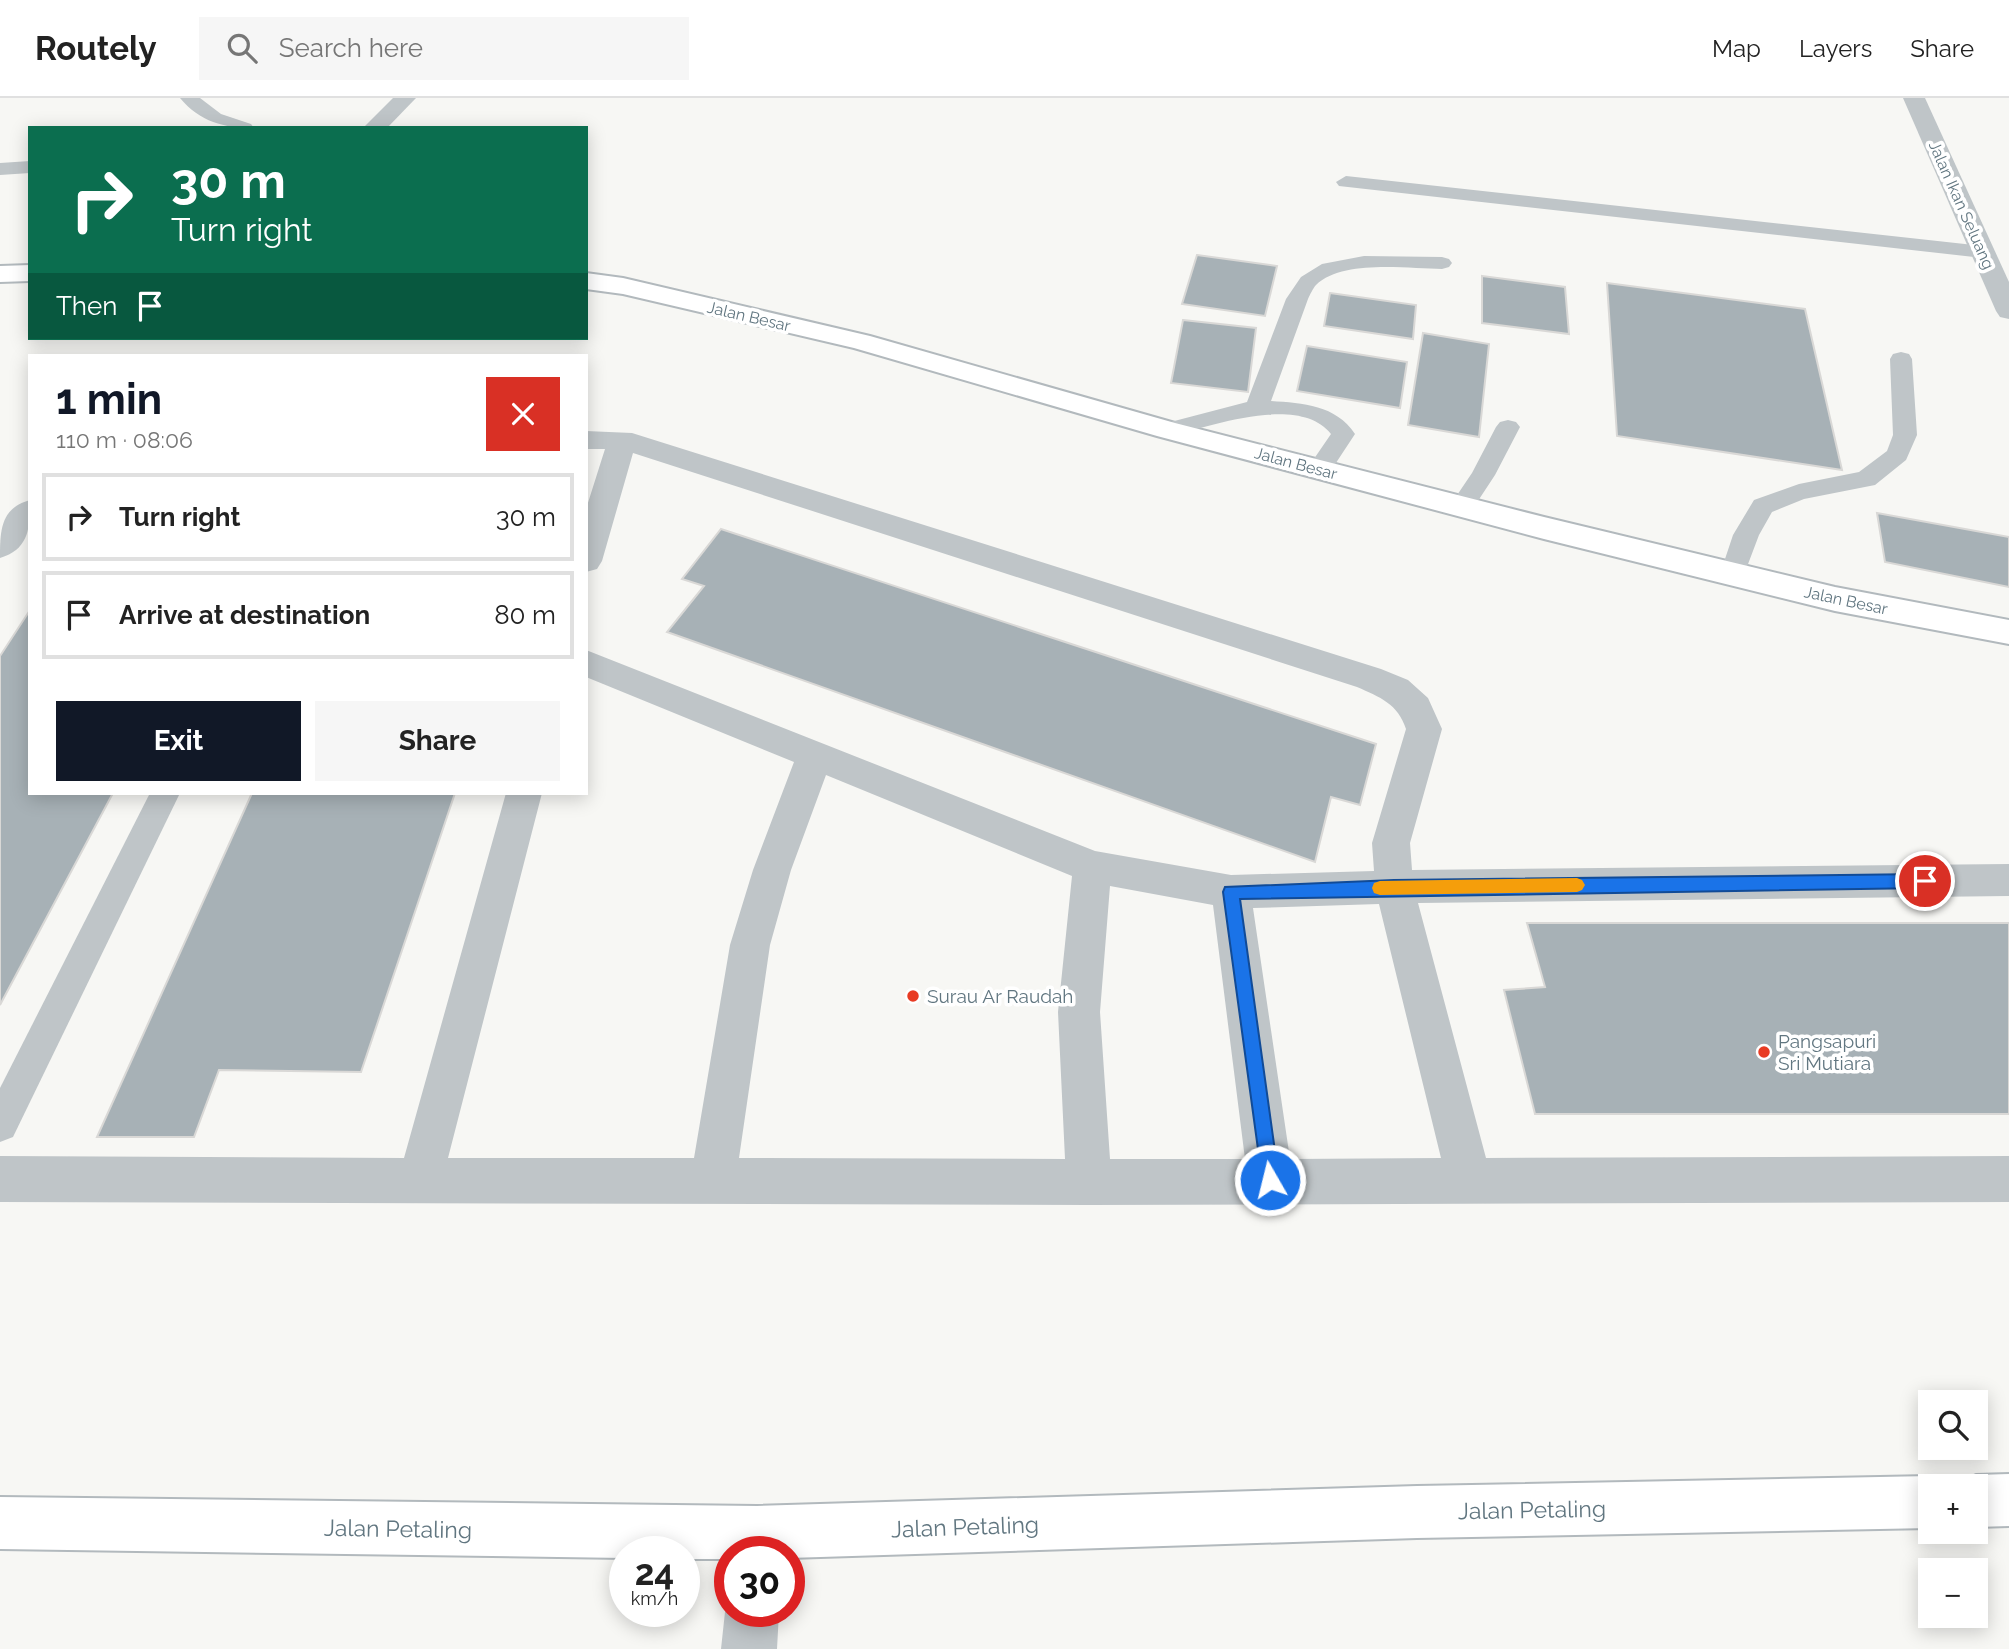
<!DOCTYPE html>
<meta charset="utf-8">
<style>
:root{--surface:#fff;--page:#f6f6f6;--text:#222;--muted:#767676;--line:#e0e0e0;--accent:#111827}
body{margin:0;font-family:Raleway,sans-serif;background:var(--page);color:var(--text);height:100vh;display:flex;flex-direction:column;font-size:26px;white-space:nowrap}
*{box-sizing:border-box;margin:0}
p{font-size:23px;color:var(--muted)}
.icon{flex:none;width:38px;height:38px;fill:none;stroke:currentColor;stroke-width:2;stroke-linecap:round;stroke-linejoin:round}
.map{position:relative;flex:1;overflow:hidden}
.details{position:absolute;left:28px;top:256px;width:560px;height:441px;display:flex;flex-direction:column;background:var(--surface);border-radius:0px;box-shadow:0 4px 18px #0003}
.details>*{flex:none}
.top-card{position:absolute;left:28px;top:28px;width:560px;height:214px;border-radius:0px;box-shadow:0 4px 18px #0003;background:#0b6e4f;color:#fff;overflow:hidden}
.buttons{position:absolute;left:1918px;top:1292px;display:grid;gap:14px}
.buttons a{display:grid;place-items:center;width:70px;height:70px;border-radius:0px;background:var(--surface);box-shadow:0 4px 18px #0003;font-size:35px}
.speed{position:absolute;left:609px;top:1438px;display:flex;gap:14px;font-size:35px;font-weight:700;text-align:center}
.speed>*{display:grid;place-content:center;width:91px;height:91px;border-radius:50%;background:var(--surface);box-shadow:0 4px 18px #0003;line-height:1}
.speed small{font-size:18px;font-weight:400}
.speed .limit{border:10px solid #d22;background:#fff;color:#111}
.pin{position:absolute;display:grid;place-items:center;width:60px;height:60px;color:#fff;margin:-30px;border:4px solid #fff;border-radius:50%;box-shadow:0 2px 7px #0007}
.me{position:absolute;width:77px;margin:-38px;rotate:352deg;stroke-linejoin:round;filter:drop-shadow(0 0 5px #0008)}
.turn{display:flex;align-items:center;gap:24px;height:147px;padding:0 28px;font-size:32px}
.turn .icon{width:91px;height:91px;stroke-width:2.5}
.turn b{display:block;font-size:49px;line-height:60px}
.then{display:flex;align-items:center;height:66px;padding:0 28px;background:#0003;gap:14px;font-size:26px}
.round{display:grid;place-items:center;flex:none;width:74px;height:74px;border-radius:0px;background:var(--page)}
.summary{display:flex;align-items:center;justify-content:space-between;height:119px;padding:0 28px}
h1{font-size:42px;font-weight:700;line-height:52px;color:var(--accent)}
.primary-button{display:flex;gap:14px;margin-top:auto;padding:14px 28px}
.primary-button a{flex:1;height:80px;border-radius:0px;background:var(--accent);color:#fff;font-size:28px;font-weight:700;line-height:80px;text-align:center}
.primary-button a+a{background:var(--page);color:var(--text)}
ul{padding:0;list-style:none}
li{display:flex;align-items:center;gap:21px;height:88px;margin:0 14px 10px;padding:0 14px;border:4px solid var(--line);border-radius:0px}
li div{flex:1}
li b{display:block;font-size:26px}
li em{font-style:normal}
header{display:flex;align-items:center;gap:42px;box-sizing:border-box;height:98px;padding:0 35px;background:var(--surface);border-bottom:2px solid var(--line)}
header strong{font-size:33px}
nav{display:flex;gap:38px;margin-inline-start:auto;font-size:24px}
.search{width:490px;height:63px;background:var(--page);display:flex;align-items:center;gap:18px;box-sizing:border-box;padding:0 24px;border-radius:0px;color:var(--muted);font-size:26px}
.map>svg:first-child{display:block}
.building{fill:#a7b1b6;stroke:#d9d8d6;stroke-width:2}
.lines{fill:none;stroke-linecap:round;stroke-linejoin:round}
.secondary-casing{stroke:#b2b9bd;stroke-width:4}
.lane{fill:#bfc5c8;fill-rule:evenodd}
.street{fill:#bfc5c8;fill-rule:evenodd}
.secondary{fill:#fff;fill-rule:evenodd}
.route{fill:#1a73e8;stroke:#114b97;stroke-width:2}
.slow{fill:#f59e0b}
.poi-dot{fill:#e83b23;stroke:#fff;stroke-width:2.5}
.labels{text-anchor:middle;stroke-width:7;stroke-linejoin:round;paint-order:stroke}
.far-street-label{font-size:16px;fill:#617680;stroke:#fff}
.poi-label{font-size:19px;fill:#617680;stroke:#fff;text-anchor:start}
.near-street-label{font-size:23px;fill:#617680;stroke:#fff}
</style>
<header>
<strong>Routely</strong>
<div class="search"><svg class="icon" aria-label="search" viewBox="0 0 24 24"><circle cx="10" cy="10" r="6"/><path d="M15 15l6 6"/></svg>Search here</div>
<nav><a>Map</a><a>Layers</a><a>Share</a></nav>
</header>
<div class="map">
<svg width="2009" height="1551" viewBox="0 0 2009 1551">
<rect width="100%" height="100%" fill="#f7f7f4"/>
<g class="building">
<path d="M1197 157 1277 168 1265 218 1182 206Z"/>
<path d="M1482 178 1565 189 1569 236 1482 225Z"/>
<path d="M1607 185 1805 211 1842 372 1617 338Z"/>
<path d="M1330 195 1416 207 1413 241 1324 228Z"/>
<path d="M1183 222 1256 230 1248 294 1171 285Z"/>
<path d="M1423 235 1489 246 1479 339 1408 327Z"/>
<path d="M1307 248 1407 264 1400 310 1297 293Z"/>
<path d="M1877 415 2009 439V489L1885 464Z"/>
<path d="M721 431 1376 646 1360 707 1331 699 1315 764 667 534 704 488 682 481Z"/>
<path d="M30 512V695H113L0 907V558Z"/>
<path d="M252 695H455L361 974 219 972 194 1039H97Z"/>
<path d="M1527 825H2009V1016H1535L1504 892 1545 889Z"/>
</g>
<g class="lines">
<defs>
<g id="secondary">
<path d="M30 167V183L0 184V168Z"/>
<path d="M586 175 623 180 870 238 1175 325 1544 419 1835 489 2009 522V546L1835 513 1544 441 1157 338 854 250 623 196 586 191Z"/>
<path d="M2009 1376V1428L1976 1429V1388H1956L1958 1385 1976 1377Z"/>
<path d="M1930 1378 1949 1388H1930V1430L1417 1440 789 1460V1454H730V1461H684V1454H625V1460L0 1451V1399L757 1408 1417 1388Z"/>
</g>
</defs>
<use href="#secondary" class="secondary-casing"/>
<g class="lane">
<path d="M180 0H200L221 16 251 26 254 30C224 30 200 24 180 0Z"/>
<path d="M30 63V75L0 77V65Z"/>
<path d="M1346 78 1983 148 1990 150 1993 154 1990 158 1983 160 1339 88 1336 84Z"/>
<path d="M1364 158 1442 159 1449 161 1452 165 1449 169 1442 171C1408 171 1343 161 1316 187 1313 190 1310 197 1308 201L1271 303C1303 305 1336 307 1355 336L1328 377 1319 379 1310 377 1307 371 1331 336C1299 295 1208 329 1167 339L1159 337 1155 332 1159 327 1247 304 1286 201 1301 179 1322 166Z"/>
<path d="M1901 254 1909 256 1912 261 1917 337 1906 362 1875 387 1804 401 1772 414 1759 437 1742 482 1733 485 1724 482 1720 476 1733 437 1754 402 1799 386 1859 374 1887 353 1893 337 1890 261 1893 256Z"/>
<path d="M1508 322 1516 324 1520 329 1495 377 1470 415 1461 417 1452 415 1449 409 1472 375 1496 329 1500 324Z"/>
<path d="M150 695H180L13 1039 0 1044V990Z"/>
</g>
<g class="street">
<path d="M393 0H416L387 30H363Z"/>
<path d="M1903 0H1925L2009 184V221L2000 219 1996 213Z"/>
<path d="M586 333 632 335 1381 571 1408 582 1428 600 1442 631 1410 745 1412 772 2009 766V798L1418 805 1486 1060 2009 1058V1104L1089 1107 0 1104V1058L404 1060 506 695H542L448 1060H694L730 847 753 772 794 664 586 579V552L1095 753 1231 777 1374 773 1372 745 1406 631C1398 606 1380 599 1357 589L633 355 602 463 597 471 586 474V411L605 351H586ZM826 677 1072 778 1058 914 1065 1061 739 1060 770 847 791 772ZM1110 788 1213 807 1245 1061H1110L1100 914ZM1379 806 1441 1060 1290 1061 1253 810Z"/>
<path d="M30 402C30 428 30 451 0 460 0 434 0 410 30 402Z"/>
<path d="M730 1502V1514H779L777 1551H721L725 1514Z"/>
</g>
<use href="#secondary" class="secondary"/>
</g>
<path class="route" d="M1925 776 1931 778 1933 783 1931 788 1925 790 1240 801 1279 1082 1276 1088 1270 1091 1263 1088 1223 794 1225 789 1394 782Z"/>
<path class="slow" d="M1577 780 1582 782 1585 787 1582 792 1577 794 1380 797 1374 795 1372 790 1374 785 1380 783Z"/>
<g class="poi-dot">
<circle cx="913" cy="898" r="7"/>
<circle cx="1764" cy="954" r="7"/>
</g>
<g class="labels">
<g class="far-street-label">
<text transform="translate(1962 107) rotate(66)" y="6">Jalan Ikan Seluang</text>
<text transform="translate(749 218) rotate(13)" y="6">Jalan Besar</text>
<text transform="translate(1296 365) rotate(15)" y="6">Jalan Besar</text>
<text transform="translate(1846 502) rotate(12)" y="6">Jalan Besar</text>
</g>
<g class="poi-label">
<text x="927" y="905">Surau Ar Raudah</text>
<text x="1778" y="950">Pangsapuri<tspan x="1778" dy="22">Sri Mutiara</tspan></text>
</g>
<g class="near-street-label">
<text transform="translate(1532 1412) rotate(-1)" y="8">Jalan Petaling</text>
<text transform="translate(965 1429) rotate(-2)" y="8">Jalan Petaling</text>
<text transform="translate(398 1431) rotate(1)" y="8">Jalan Petaling</text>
</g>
</g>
</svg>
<div class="buttons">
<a><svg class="icon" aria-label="search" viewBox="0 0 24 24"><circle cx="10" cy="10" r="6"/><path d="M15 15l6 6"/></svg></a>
<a>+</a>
<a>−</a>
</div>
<div class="speed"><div>24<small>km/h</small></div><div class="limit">30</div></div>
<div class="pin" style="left:1925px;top:783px;background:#d93025"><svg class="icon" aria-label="arrive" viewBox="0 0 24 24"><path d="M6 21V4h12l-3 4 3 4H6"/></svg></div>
<svg class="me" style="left:1270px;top:1082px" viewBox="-20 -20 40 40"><circle r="17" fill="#1a73e8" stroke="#fff" stroke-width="3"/><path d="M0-11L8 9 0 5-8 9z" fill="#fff"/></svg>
<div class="top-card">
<div class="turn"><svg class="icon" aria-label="right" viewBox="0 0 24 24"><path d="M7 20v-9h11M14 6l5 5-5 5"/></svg><div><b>30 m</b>Turn right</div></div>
<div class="then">Then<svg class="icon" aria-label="arrive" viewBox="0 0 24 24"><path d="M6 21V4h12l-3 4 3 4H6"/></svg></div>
</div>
<section class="details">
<div class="summary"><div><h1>1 min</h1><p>110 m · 08:06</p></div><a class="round" style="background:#d93025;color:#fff"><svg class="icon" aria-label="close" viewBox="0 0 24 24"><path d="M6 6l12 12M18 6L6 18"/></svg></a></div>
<ul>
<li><svg class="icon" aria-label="right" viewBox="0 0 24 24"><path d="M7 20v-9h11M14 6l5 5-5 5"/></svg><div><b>Turn right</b></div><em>30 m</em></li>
<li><svg class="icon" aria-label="arrive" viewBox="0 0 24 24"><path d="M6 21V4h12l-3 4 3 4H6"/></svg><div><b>Arrive at destination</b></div><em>80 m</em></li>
</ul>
<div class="primary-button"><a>Exit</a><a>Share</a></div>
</section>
</div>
